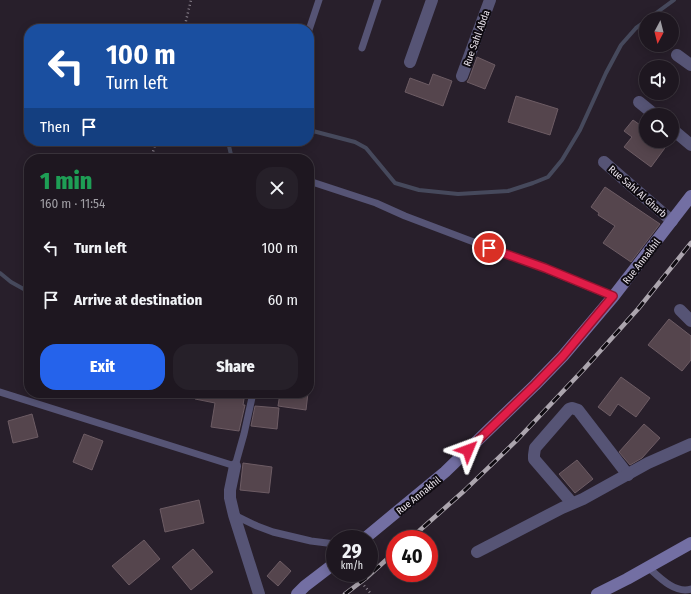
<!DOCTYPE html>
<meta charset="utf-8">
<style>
:root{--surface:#1e1720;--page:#262029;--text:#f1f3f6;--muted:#a19fa5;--line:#3c363e;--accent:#2563eb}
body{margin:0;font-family:"Fira Sans Condensed",sans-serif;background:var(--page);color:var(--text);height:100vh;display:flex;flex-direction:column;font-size:15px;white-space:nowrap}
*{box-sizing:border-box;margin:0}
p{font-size:13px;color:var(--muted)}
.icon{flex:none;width:22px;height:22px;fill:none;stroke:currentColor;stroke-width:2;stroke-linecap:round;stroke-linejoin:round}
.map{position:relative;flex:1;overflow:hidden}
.details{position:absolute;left:24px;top:154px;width:290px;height:244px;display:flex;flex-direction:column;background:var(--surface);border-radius:16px;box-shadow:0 2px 10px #0003,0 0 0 1px var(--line)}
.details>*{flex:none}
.top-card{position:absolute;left:24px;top:24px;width:290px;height:122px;border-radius:16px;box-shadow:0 2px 10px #0003,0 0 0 1px var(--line);background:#1a4fa0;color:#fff;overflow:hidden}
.needle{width:26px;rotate:187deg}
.tools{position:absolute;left:639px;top:12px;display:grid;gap:8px}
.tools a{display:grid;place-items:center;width:40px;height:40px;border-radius:50%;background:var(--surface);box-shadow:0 2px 10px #0003,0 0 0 1px var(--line);font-size:20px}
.speed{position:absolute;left:326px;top:530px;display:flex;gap:8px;font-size:20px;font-weight:700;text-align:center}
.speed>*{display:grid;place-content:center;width:52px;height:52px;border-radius:50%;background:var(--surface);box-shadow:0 2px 10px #0003,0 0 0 1px var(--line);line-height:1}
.speed small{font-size:10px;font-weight:400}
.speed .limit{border:6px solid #d22;background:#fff;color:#111}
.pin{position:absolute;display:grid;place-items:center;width:34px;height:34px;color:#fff;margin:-17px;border:2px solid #fff;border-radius:50%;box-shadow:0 1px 4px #0007}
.me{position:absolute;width:44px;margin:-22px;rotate:46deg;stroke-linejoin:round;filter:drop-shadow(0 0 3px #0008)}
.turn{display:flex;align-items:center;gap:14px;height:84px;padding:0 16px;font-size:18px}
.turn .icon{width:52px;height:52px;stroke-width:2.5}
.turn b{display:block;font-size:28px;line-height:34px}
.then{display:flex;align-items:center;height:38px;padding:0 16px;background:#0003;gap:8px;font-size:15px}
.round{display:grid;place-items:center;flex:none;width:42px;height:42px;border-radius:16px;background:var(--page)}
.overview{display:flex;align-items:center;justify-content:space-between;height:68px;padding:0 16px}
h1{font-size:24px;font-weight:800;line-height:30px;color:#1e9e55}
.cta{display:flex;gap:8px;margin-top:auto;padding:8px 16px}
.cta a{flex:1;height:46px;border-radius:16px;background:var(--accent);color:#fff;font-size:16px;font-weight:800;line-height:46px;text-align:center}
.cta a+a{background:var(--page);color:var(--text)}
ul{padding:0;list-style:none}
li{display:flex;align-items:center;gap:12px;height:52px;padding:0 16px}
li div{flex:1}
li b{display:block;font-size:15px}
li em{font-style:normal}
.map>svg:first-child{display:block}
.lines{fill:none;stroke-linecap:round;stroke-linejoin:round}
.stream{stroke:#46495c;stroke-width:4}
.building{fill:#55454d;stroke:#6d5c64}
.path{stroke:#8c848e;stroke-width:2.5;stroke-dasharray:1 3;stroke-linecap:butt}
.lane{stroke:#565475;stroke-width:7}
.street{stroke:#565475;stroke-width:12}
.secondary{stroke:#736fa3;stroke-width:12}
.rail-casing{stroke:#aca5ae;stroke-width:4.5}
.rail{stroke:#0e0a10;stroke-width:3;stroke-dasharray:9;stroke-linecap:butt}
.route-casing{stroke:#92132f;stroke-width:10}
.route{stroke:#e11d48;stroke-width:7}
.labels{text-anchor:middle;stroke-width:4;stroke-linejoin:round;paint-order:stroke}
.street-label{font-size:10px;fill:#e9e3eb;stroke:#0e0a10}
</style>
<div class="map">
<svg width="691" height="594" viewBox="0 0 691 594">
<rect width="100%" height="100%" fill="#281f2b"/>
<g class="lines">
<g class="stream">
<path d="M648 19 674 0"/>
<path d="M309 130 355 142 366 148 395 183 419 190 458 194 508 191 533 183 548 177 562 160 580 130 606 73 621 45 636 28 646 21"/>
<path d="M228 141 229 146 232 159"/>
<path d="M0 273 11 282 29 292"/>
</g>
</g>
<g class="building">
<path d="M477 57 495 65 485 89 467 82 469 79Z"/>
<path d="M433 74 452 81 443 106 405 92 410 78 429 85Z"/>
<path d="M516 96 558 109 550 135 508 122Z"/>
<path d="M633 120 646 129V141H670L651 167 624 147 632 137 624 131Z"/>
<path d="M605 187 660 224 631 262 603 243 615 226 598 215 599 213 591 207Z"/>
<path d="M669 319 691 336V360L682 371 648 345Z"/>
<path d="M621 377 650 398 636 417 618 404 610 416 598 407Z"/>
<path d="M195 393H245L243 405H245L239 431 211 427 215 403 195 399Z"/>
<path d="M280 393H308L306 410 278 406Z"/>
<path d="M255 406 279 408 277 429 251 426Z"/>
<path d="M32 414 38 437 13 443 8 421Z"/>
<path d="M644 424 660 438 642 458 630 465 619 452Z"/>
<path d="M84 434 103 441 92 470 73 462Z"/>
<path d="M577 460 593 479 575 493 559 474Z"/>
<path d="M243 463 272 467 269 493 240 490Z"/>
<path d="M199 500 204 523 165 532 160 509Z"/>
<path d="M144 540 160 559 129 585 112 566Z"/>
<path d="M193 549 213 572 191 590 172 567Z"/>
<path d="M280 561 291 571 278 586 267 576Z"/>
</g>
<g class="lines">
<g class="path">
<path d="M184 29 191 0"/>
<path d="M151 159 156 141"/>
<path d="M354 573 371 594"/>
</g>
<g class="lane">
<path d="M309 30 319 0"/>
<path d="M362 48 378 0"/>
<path d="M309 181 376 203 405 216 545 269 613 297"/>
<path d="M0 392 235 466 244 434 253 393"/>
<path d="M234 515 257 526 273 532 311 541 335 544"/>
<path d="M648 567C659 577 675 594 691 589"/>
</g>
<g class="street">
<path d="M677 55 691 65"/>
<path d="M410 62 432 0"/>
<path d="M462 76 490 0"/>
<path d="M639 102 655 115"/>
<path d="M672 129 691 145"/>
<path d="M604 162 672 221"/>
<path d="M680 310 691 321"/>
<path d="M235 466 230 490V498L234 515 259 594"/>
<path d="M572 503 534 459V455L535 448 569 409 572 408 578 410 628 475"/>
<path d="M477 552 562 508 583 499 648 463 691 444"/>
</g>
<g class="secondary">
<path d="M364 539 445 472 535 385 563 356 613 297 691 196"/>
<path d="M297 594 305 586 335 563"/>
<path d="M597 594 627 579 691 543"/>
</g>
<defs>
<g id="rail">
<path d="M410 539 464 491 516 441 584 369 638 309 691 243"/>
<path d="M345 594 366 578 395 552"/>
</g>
</defs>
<use href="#rail" class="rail-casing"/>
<use href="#rail" class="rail"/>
</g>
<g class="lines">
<defs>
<path id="route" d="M468 450 535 385 563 356 613 296 545 268 489 248"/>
</defs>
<use href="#route" class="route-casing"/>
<use href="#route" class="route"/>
</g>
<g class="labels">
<g class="street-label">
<text transform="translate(476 38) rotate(-70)" y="4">Rue Sahl Abda</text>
<text transform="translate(638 191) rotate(41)" y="4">Rue Sahl Al Gharb</text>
<text transform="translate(641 261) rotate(-52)" y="4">Rue Annakhil</text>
<text transform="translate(418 495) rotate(-39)" y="4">Rue Annakhil</text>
</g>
</g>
</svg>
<div class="tools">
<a><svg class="needle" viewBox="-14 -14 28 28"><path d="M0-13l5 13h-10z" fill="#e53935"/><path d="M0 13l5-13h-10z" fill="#a19fa5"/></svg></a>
<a><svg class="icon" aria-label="sound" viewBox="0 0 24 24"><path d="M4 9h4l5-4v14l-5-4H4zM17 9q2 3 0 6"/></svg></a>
<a><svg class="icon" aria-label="search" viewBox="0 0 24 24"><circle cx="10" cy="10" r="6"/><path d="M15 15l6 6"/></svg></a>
</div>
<div class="speed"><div>29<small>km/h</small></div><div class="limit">40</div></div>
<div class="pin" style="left:489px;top:248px;background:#d93025"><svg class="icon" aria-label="arrive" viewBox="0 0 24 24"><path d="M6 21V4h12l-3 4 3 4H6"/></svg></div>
<svg class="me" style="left:468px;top:450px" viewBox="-20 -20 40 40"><path d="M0-17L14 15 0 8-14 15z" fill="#e11d48" stroke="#fff" stroke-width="4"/></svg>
<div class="top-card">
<div class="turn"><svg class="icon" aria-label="left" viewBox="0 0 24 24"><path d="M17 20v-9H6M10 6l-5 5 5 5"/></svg><div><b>100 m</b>Turn left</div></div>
<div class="then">Then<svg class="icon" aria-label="arrive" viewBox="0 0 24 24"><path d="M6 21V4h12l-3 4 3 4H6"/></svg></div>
</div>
<section class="details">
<div class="overview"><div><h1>1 min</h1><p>160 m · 11:54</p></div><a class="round"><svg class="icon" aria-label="close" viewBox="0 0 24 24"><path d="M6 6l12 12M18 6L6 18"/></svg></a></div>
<ul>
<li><svg class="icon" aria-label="left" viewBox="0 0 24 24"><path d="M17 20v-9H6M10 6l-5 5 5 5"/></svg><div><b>Turn left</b></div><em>100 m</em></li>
<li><svg class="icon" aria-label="arrive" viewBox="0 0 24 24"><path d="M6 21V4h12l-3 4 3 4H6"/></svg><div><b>Arrive at destination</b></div><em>60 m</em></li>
</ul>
<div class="cta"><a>Exit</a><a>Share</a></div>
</section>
</div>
